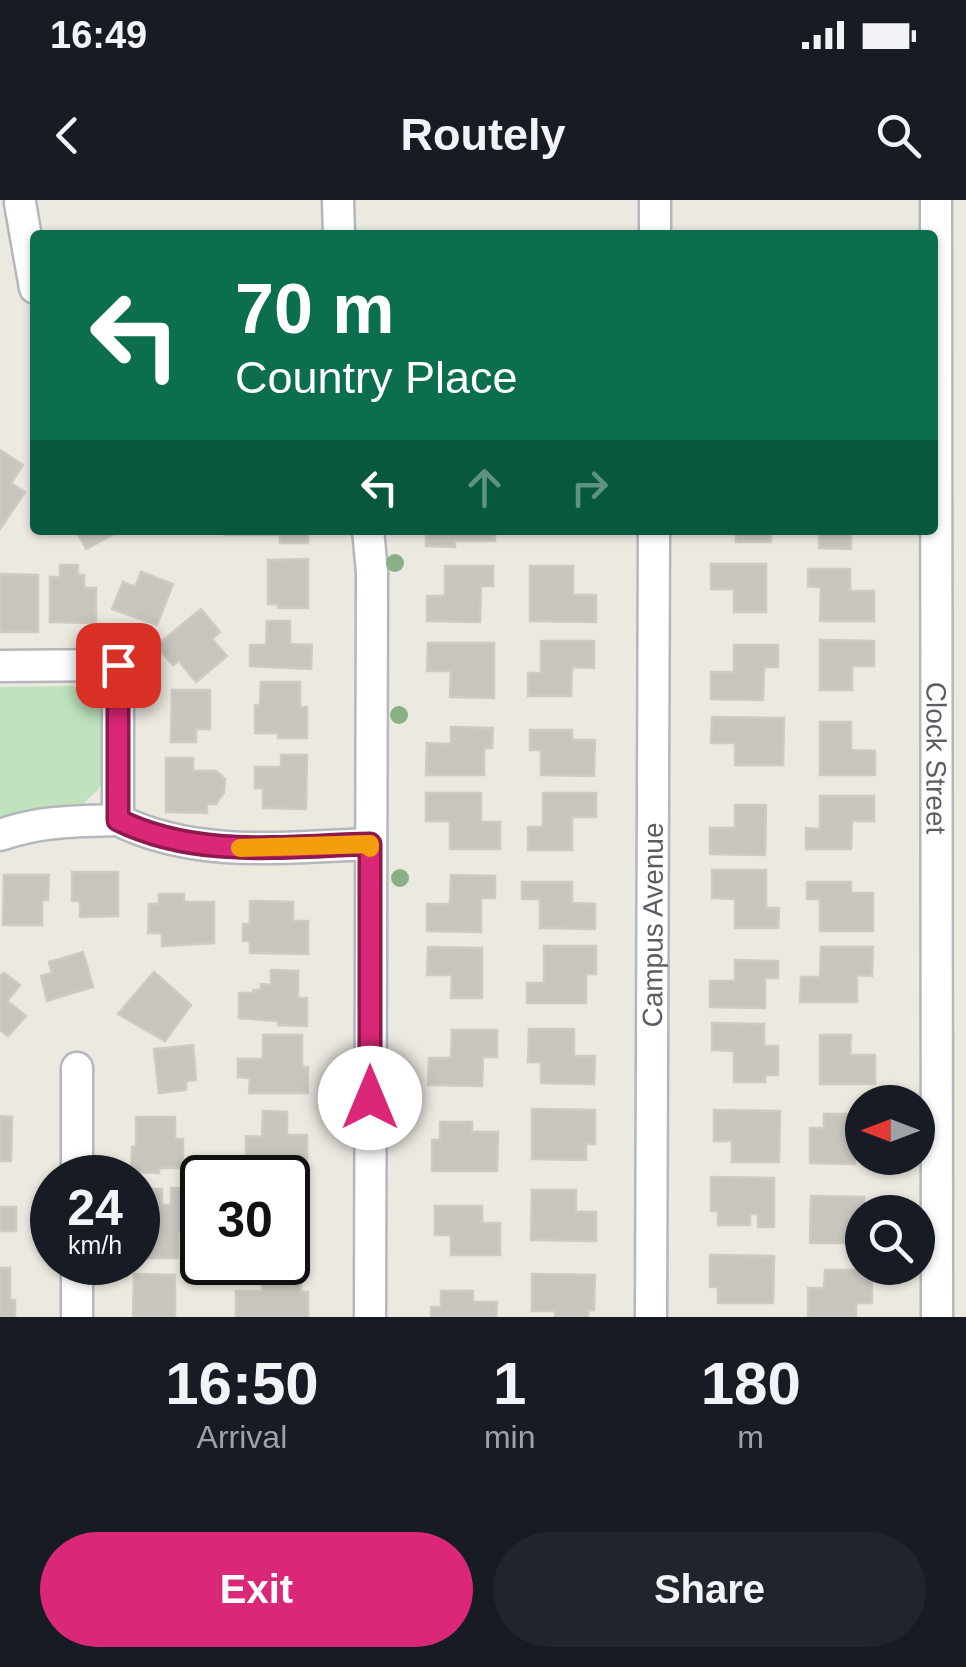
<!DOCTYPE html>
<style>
:root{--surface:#171b24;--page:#20242c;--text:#f1f3f6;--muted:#9ea1a6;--accent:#db2777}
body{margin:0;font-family:Helvetica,sans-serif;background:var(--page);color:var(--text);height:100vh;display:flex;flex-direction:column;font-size:38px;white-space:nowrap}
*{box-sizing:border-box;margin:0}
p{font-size:32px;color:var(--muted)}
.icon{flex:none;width:55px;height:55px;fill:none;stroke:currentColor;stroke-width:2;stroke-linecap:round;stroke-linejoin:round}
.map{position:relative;height:1117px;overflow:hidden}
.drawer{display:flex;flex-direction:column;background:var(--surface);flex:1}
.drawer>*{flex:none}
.guide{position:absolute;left:30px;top:30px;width:908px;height:305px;border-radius:10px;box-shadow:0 2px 8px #0004;background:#0b6e4f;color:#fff;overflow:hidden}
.needle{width:65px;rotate:270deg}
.controls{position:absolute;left:845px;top:885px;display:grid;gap:20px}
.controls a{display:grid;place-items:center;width:90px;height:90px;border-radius:50%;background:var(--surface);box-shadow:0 2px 8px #0004;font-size:50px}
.speed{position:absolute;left:30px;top:955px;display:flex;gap:20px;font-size:50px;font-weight:700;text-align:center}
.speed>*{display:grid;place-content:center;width:130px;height:130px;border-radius:50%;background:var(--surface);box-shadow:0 2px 8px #0004;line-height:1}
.speed small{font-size:25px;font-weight:400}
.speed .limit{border:5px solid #111;border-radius:15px;background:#fff;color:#111}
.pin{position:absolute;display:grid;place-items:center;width:85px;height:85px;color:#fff;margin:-42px;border-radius:20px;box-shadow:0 5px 15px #0006}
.me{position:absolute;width:110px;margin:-55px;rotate:0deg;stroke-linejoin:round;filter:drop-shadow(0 0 8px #0008)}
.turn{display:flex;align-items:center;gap:35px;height:210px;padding:0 40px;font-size:45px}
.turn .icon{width:130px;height:130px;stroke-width:2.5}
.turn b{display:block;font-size:70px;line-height:85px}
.lanes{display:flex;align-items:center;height:95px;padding:0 40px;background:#0003;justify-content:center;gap:50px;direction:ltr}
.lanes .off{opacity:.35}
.eta{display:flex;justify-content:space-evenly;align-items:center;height:170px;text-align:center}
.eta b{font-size:60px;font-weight:700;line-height:70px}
.cta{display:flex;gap:20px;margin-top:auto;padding:20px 40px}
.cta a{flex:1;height:115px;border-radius:60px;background:var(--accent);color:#fff;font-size:40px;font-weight:700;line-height:115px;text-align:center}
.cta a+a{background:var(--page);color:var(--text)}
.status{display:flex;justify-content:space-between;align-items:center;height:70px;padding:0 50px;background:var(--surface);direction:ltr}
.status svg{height:28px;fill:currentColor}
header{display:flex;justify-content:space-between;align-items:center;height:130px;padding:0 40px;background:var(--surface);font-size:45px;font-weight:700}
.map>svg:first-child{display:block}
.green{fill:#c0e3be}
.building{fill:#c8c4be;stroke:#d0cbc0;stroke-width:2.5}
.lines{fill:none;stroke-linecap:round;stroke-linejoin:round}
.minor-casing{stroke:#b4b7bb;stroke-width:35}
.minor{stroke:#fff;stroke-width:30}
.tree{fill:#89b085}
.route-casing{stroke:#8e194d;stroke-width:25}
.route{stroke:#db2777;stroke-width:18}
.slow{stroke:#f59e0b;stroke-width:18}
.labels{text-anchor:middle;stroke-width:8;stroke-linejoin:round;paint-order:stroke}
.street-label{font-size:28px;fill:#5a5d61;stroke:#fff}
</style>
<div class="status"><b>16:49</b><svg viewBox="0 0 49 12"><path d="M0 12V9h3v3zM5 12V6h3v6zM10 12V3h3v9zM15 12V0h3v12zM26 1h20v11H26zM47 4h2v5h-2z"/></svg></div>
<header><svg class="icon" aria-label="back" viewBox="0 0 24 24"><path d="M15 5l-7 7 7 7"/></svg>Routely<svg class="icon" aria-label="search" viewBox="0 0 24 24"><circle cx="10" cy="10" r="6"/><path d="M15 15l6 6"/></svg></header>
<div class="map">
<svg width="966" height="1117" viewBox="0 0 966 1117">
<rect width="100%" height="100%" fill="#ece9e1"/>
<path class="green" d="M73 486 95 496 104 516 103 578 98 590 79 607 33 611 0 619V487Z"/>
<g class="building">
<path d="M0 250 23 265 11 283 25 292 0 329Z"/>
<path d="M76 330H121L86 349Z"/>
<path d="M225 330H308V343H280V335H225Z"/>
<path d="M426 330H495V341H455V347L426 346Z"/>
<rect x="736" y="330" width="35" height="12"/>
<path d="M819 330H851V349L819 348Z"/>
<path d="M308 359V408H278V404H268V360Z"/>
<path d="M711 364H766V412H734V389H711Z"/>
<path d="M60 365H78V375H84V388H96V423L50 422V377H60Z"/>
<path d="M445 366H493V386H481L480 422 427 421V396H445Z"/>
<path d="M530 366H573V395H596V422L530 421Z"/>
<path d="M808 369H850V391H874V421H820L821 387 808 386Z"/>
<path d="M141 372 173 384 157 425 112 409 123 382 135 387Z"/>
<path d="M0 374 38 375V432H0Z"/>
<path d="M201 409 220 432 212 439 227 456 196 482 179 461 173 465 156 446Z"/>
<path d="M267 421H290V444L312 445 311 469 250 466V445H266Z"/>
<path d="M820 440 874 441V466H852V490H820Z"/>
<path d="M541 441H594V468L572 467 571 496H528V473H541Z"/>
<path d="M428 443H494V498L450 497 451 471H427Z"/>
<path d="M734 445H778V467H764L763 500 711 499V472H734Z"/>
<path d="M261 482H300V507H307V538H278V533H255V505H260Z"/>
<path d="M172 490H210V529H196V542H171Z"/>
<path d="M712 517 784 518 783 565H735V543H711Z"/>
<path d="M820 522H851V550L875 551V575H820Z"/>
<path d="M451 527 493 528 492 548H484V575H426L427 543 451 544Z"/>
<path d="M530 530H572V540H595L594 576 541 575V550H530Z"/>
<path d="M281 555H307L306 609 263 608V588H255V567H281Z"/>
<path d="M166 558H193V571H216L225 579 224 592 216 604H207V613L166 612Z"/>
<path d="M426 593H481V622H500V649H450V621H426Z"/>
<path d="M543 593H596V617H572V650H528V627H543Z"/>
<path d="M820 596H874V621H852L851 649H806V628L820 629Z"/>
<path d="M735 605H766L765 655 710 654V628H735Z"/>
<path d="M712 670H766V708H779L778 728H735V699L712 698Z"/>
<path d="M72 672H118V716L80 717V701H72Z"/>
<path d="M4 675H49L48 700H42V725H3Z"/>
<path d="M451 675 495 676V698H481V732L427 731V704H450Z"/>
<path d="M522 682H572V703L595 704V729L540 728V699H522Z"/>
<path d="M807 682H851V693H873V731H820V699H807Z"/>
<path d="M159 694H184V702H214V743L162 746V733H148L149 704H159Z"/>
<path d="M250 701 293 702V721H308V754L250 753V741H243V724H250Z"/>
<path d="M544 746H596V774H586V803H527V783H544Z"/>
<path d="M428 747 482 748V798H451L452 775H427Z"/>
<path d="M821 747H873L872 776 857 775V802H800L801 777H820Z"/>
<path d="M83 752 93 787 47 801 41 776 52 773 49 762Z"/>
<path d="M735 760 778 761V778H765V808L710 807V781H735Z"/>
<path d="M271 770 298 771V798H307V826L278 825V821L239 818V793H253V790H261V784L271 785Z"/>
<path d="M154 772 191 805 165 841 118 814Z"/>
<path d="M4 773 20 785 7 801 26 816 8 836 0 830V776Z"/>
<path d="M712 823 764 824V846H778V875H765V882H734V851L712 850Z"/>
<path d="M529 829H574V856H595L594 884 541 883V862H528Z"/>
<path d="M452 830H497V857H483L482 886 428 885 429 858H451Z"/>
<path d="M263 835H302V867H308V893H249L250 878 238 877V859H263Z"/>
<path d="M820 835H851L850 855H875V884H820Z"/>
<path d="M193 845 196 880 186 881V890L159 893 154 849Z"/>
<path d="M532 909 595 910V944H586V960L532 959Z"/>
<path d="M714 910 780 911 779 962H732V941H714Z"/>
<path d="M263 911 287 912V935H307V960L246 958V936L262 937Z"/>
<path d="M824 914H862V938H855V964L810 963V928H824Z"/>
<path d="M0 916 12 917 11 961H0Z"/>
<path d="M136 917H175V939H183V968H159V973L131 972 132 947H136Z"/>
<path d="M440 922H472V932H498L497 971H432V940H440Z"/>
<path d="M711 977 774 978V1027H758V1014H750V1025H718V1011H711Z"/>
<path d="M171 988 188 989V1007H197V1032H178V1058H139V989H162V1005H171Z"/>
<path d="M532 990H576V1012H596V1041L531 1040Z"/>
<path d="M288 996H306L305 1030H300L299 1053H288Z"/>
<path d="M811 996 864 997V1012H873H862V1043H810Z"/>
<path d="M435 1006H482V1023H500V1055H451V1035H435Z"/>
<rect x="0" y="1007" width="16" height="24"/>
<path d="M710 1055 774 1056 773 1103H718V1087H710Z"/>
<path d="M262 1067H301V1092H308V1117H236V1091H262Z"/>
<path d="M0 1068H10V1100H15V1117H0Z"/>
<path d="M825 1070H872V1103H856V1117H808V1088H824Z"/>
<path d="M134 1074 175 1075V1117H133Z"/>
<path d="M532 1074 595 1075 594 1110H588V1117H555V1111H532Z"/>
<path d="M441 1091H473V1102H497L496 1117H431V1107H441Z"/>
</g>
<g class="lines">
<defs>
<g id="minor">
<path d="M338 0 339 35"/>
<path d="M655 0V35"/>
<path id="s1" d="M936 0 937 1117"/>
<path d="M20 3 35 88"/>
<path d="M368 330 372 372 370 1117"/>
<path d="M0 466 118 465V620C78 621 39 621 0 635"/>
<path d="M118 620C197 659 285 647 370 644"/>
<path d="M77 978V868"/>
<path d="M77 1117V1062"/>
<path id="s2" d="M651 1117 654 330"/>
</g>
</defs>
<use href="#minor" class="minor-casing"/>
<use href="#minor" class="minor"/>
</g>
<g class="tree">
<circle cx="395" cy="363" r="9"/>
<circle cx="399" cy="515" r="9"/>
<circle cx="400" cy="678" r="9"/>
</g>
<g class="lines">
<defs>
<path id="route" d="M118 465V620C197 659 285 646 370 644V898"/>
</defs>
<use href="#route" class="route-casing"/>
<use href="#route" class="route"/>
<path class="slow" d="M240 648 370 644V648"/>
</g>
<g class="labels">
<g class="street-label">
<text dy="10" stroke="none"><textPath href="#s1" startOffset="558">Clock Street</textPath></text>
<text dy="10" stroke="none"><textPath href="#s2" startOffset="392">Campus Avenue</textPath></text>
</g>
</g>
</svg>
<div class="controls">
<a><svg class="needle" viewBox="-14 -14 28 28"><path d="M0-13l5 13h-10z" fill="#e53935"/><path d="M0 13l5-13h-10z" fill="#9ea1a6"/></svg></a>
<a><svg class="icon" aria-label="search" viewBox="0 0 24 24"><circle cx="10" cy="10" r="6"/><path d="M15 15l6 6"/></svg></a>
</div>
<div class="speed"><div>24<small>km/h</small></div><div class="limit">30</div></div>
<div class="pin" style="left:118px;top:465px;background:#d93025"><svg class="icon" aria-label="arrive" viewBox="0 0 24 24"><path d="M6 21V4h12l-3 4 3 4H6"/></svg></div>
<svg class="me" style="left:370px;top:898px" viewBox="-20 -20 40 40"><circle r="19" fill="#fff"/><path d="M0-13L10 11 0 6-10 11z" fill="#db2777"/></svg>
<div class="guide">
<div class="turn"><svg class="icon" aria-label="left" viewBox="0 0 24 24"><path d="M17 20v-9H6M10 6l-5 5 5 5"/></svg><div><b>70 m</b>Country Place</div></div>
<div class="lanes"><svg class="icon" aria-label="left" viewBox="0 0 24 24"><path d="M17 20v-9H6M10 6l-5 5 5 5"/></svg><svg class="icon off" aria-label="ahead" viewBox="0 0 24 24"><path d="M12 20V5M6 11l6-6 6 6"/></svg><svg class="icon off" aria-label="right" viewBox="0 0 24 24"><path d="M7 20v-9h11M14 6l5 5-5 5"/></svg></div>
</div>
</div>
<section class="drawer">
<div class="eta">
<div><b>16:50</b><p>Arrival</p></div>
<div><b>1</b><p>min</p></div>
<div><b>180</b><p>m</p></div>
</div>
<div class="cta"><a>Exit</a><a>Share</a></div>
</section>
